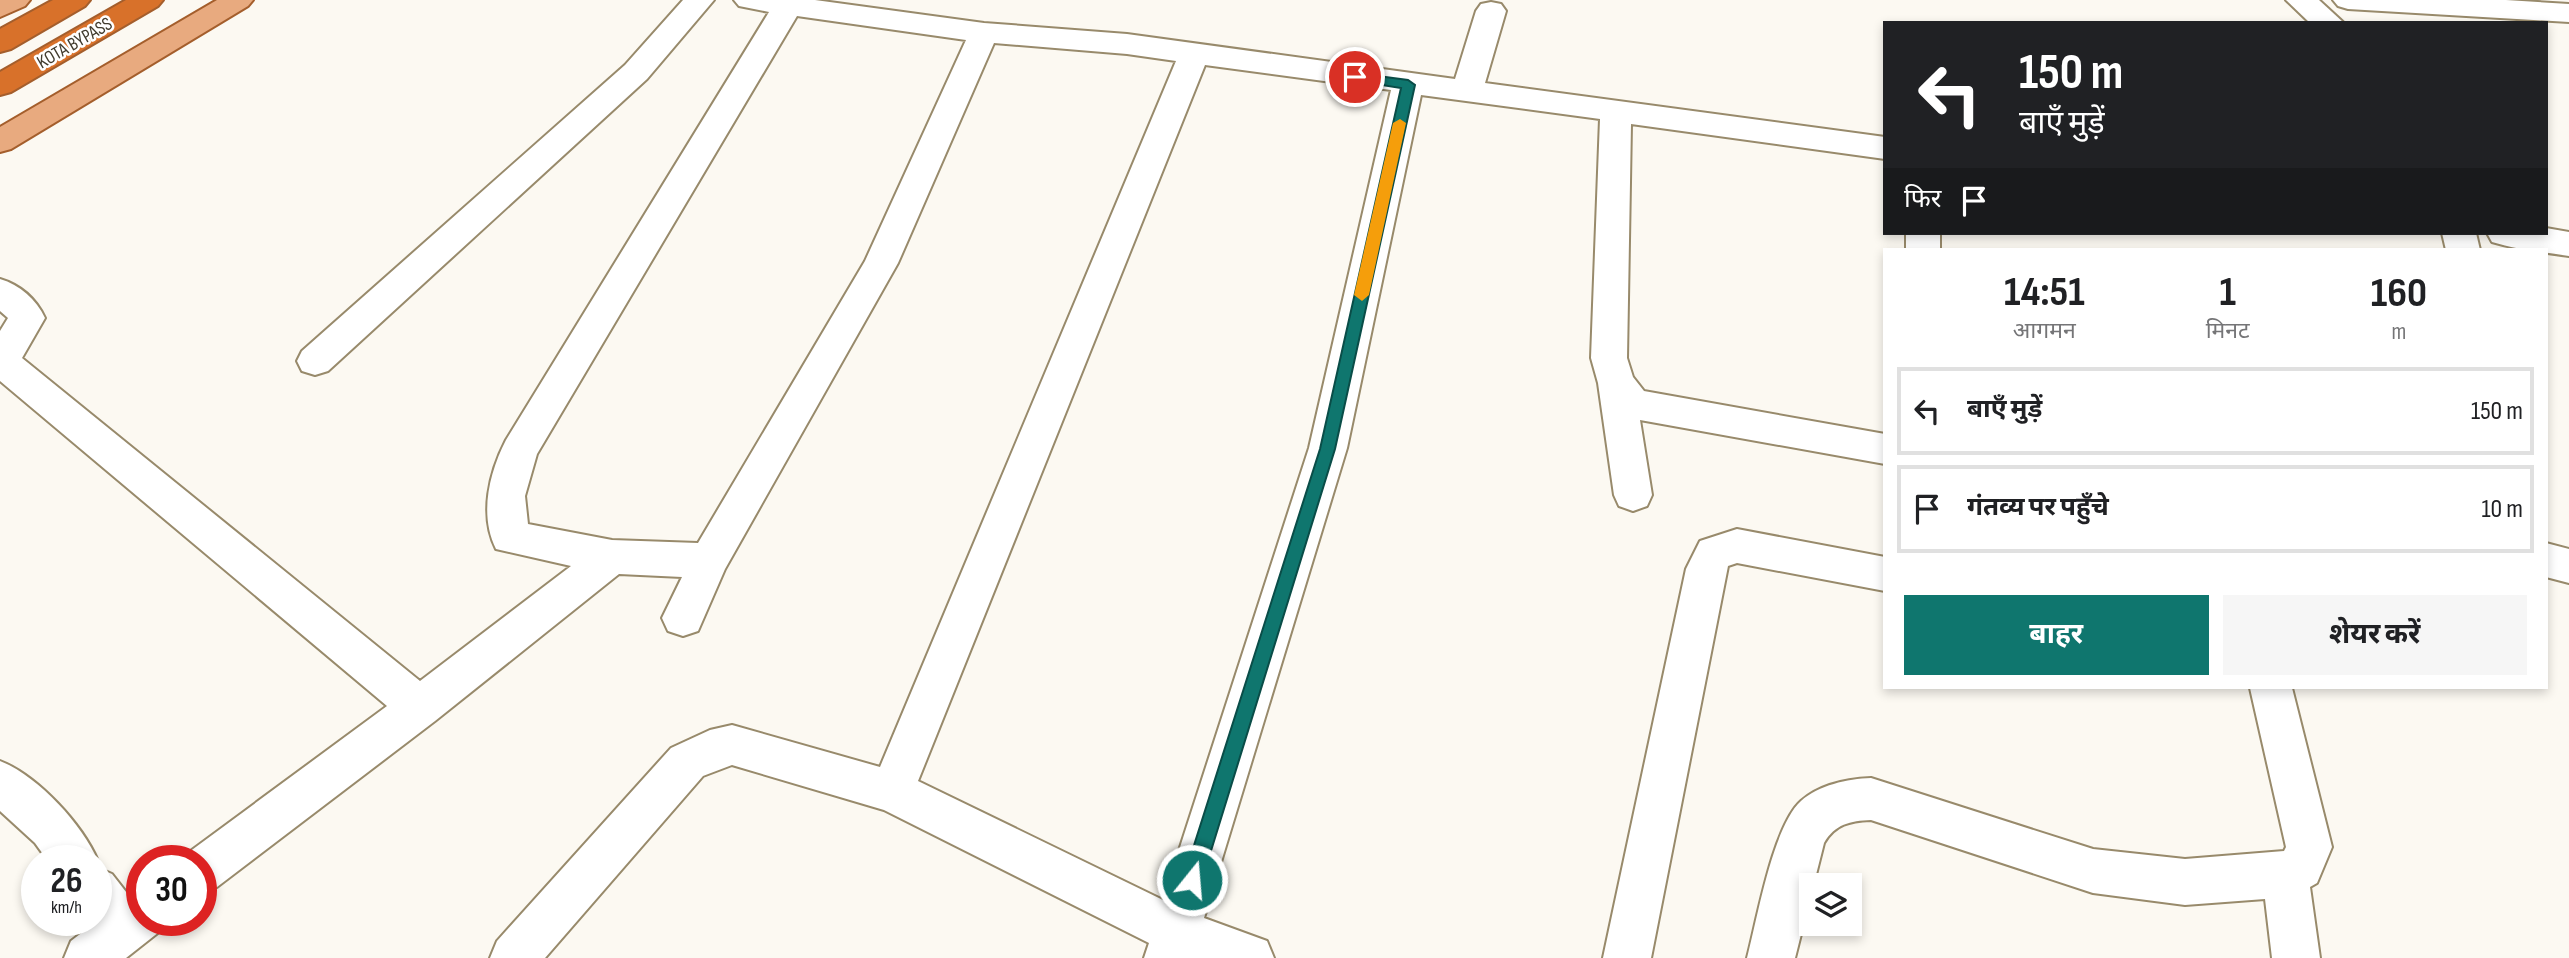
<!DOCTYPE html>
<html lang="hi">
<meta charset="utf-8">
<style>
:root{--surface:#fff;--page:#f6f6f6;--text:#202124;--muted:#757577;--line:#e0e0e0;--accent:#0f766e}
body{margin:0;font-family:"Sofia Sans Condensed","Noto Sans Devanagari",sans-serif;background:var(--page);color:var(--text);height:100vh;display:flex;flex-direction:column;font-size:26px;white-space:nowrap}
*{box-sizing:border-box;margin:0}
p{font-size:23px;color:var(--muted)}
.icon{flex:none;width:38px;height:38px;fill:none;stroke:currentColor;stroke-width:2;stroke-linecap:round;stroke-linejoin:round}
.map{position:relative;flex:1;overflow:hidden}
.panel{position:absolute;left:1883px;top:248px;width:665px;height:441px;display:flex;flex-direction:column;background:var(--surface);border-radius:0px;box-shadow:0 4px 10px #0003}
.panel>*{flex:none}
.top-card{position:absolute;left:1883px;top:21px;width:665px;height:214px;border-radius:0px;box-shadow:0 4px 10px #0003;background:#202124;color:#fff;overflow:hidden}
.tools{position:absolute;left:1799px;top:873px;display:grid;gap:14px}
.tools a{display:grid;place-items:center;width:63px;height:63px;border-radius:0px;background:var(--surface);box-shadow:0 4px 10px #0003;font-size:35px}
.speed{position:absolute;left:21px;top:845px;display:flex;gap:14px;font-size:35px;font-weight:700;text-align:center}
.speed>*{display:grid;place-content:center;width:91px;height:91px;border-radius:50%;background:var(--surface);box-shadow:0 4px 10px #0003;line-height:1}
.speed small{font-size:18px;font-weight:400}
.speed .limit{border:10px solid #d22;background:#fff;color:#111}
.pin{position:absolute;display:grid;place-items:center;width:60px;height:60px;color:#fff;margin:-30px;border:4px solid #fff;border-radius:50%;box-shadow:0 2px 7px #0007}
.me{position:absolute;width:77px;margin:-38px;rotate:17deg;stroke-linejoin:round;filter:drop-shadow(0 0 5px #0008)}
.turn{display:flex;align-items:center;gap:24px;height:147px;padding:0 21px;font-size:32px}
.turn .icon{width:91px;height:91px;stroke-width:2.5}
.turn b{display:block;font-size:49px;line-height:60px}
.then{display:flex;align-items:center;height:66px;padding:0 21px;background:#0003;gap:14px;font-size:26px}
.eta{display:flex;justify-content:space-evenly;align-items:center;height:119px;text-align:center}
.eta b{font-size:42px;font-weight:700;line-height:49px}
.primary-button{display:flex;gap:14px;margin-top:auto;padding:14px 21px}
.primary-button a{flex:1;height:80px;border-radius:0px;background:var(--accent);color:#fff;font-size:28px;font-weight:700;line-height:80px;text-align:center}
.primary-button a+a{background:var(--page);color:var(--text)}
ul{padding:0;list-style:none}
li{display:flex;align-items:center;gap:21px;height:88px;margin:0 14px 10px;padding:0 7px;border:4px solid var(--line);border-radius:0px}
li div{flex:1}
li b{display:block;font-size:26px}
li em{font-style:normal}
.map>svg:first-child{display:block}
.lines{fill:none;stroke-linecap:round;stroke-linejoin:round}
.minor-casing{stroke:#988a6b;stroke-width:4}
.major-casing{stroke:#a45e2c;stroke-width:4}
.highway-casing{stroke:#a45e2c;stroke-width:4}
.minor{fill:#fff;fill-rule:evenodd}
.major{fill:#e8aa7f;fill-rule:evenodd}
.highway{fill:#d8712a;fill-rule:evenodd}
.route{fill:#0f766e;stroke:#0a4d48;stroke-width:2}
.slow{fill:#f59e0b}
.labels{text-anchor:middle;stroke-width:5;stroke-linejoin:round;paint-order:stroke}
.far-street-label{font-size:19px;fill:#423c2f;stroke:#fff}
</style>
<div class="map">
<svg width="2569" height="958" viewBox="0 0 2569 958">
<rect width="100%" height="100%" fill="#fcf9f2"/>
<g class="lines">
<defs>
<g id="minor">
<path d="M683 0H714L647 79 328 371 315 375 302 371 297 361 302 351 625 65Z"/>
<path d="M734 0H815L984 23 1127 34 1455 79 1476 11 1481 4 1491 2 1501 4 1506 11 1485 83 1885 137V159L1631 124 1627 358 1633 377 1644 391 1885 434V464L1640 420 1652 495 1647 506 1633 511 1619 506 1614 495 1598 383 1591 358 1600 119 1421 95 1347 448 1204 918 1267 941 1274 958H1144L1149 943 884 810 732 765 703 776 545 958H490L497 941 671 748 710 730 732 725 880 767 1176 61 1127 54 994 43 898 263 725 569 698 631 683 636 668 631 662 618 682 577 619 574 435 721 217 887 201 893V861H182L185 855 387 706 0 381V331L8 318 0 311V279C20 285 36 299 45 318L22 358 420 681 571 566 496 549C479 515 489 473 506 440L769 12 739 6ZM797 16 966 40 865 261 698 543 612 540 528 524 525 496 537 454ZM1205 65 1391 90 1309 448 1163 900 918 781Z"/>
<path d="M2286 0H2319L2344 23H2310Z"/>
<path d="M2333 0H2506L2569 4V22L2348 9 2338 6Z"/>
<path d="M2546 228 2569 232V256C2543 252 2519 250 2492 242L2487 233H2546Z"/>
<rect x="1906" y="233" width="34" height="17"/>
<path d="M2442 233H2476L2480 250H2446Z"/>
<path d="M1737 529 1885 557V591L1737 563 1728 566 1651 958H1603L1686 569 1700 541Z"/>
<path d="M2546 543 2569 549V583L2546 577Z"/>
<path d="M2250 688H2292L2332 847 2317 883 2310 887 2320 958H2272L2265 899 2185 905 2093 893 1871 820C1850 821 1835 824 1824 843L1795 958H1747C1757 920 1773 826 1801 801 1819 785 1847 779 1871 778L2093 849 2185 859 2284 851 2286 847Z"/>
<path d="M0 761C38 776 82 824 98 861L96 865V861H48L35 843 0 811Z"/>
<path d="M96 867 112 874 130 897 142 893V920H164L159 932 126 958H64L71 941 93 924 90 920H96Z"/>
</g>
<g id="major">
<path d="M0 0H30L25 6 0 17Z"/>
<path d="M217 0H253L248 6 11 149 0 152V127Z"/>
</g>
<g id="highway">
<path d="M53 0H90L85 6 11 49 0 52V29Z"/>
<path d="M126 0H163L158 6 11 92 0 95V72Z"/>
</g>
</defs>
<use href="#minor" class="minor-casing"/>
<use href="#major" class="major-casing"/>
<use href="#highway" class="highway-casing"/>
<use href="#minor" class="minor"/>
<use href="#major" class="major"/>
<use href="#highway" class="highway"/>
</g>
<path class="route" d="M1355 73 1408 80 1415 85 1335 449 1202 880 1199 887 1192 890 1186 887 1183 880 1320 449 1401 88 1350 80V74Z"/>
<path class="slow" d="M1400 119 1406 123 1369 295 1362 301 1354 295 1393 123Z"/>
<g class="labels">
<g class="far-street-label">
<text transform="translate(74 42) rotate(-30)" y="7">KOTA BYPASS</text>
</g>
</g>
</svg>
<div class="tools">
<a><svg class="icon" aria-label="layers" viewBox="0 0 24 24"><path d="M12 4l9 5-9 5-9-5zM3 14l9 5 9-5"/></svg></a>
</div>
<div class="speed"><div>26<small>km/h</small></div><div class="limit">30</div></div>
<div class="pin" style="left:1355px;top:77px;background:#d93025"><svg class="icon" aria-label="arrive" viewBox="0 0 24 24"><path d="M6 21V4h12l-3 4 3 4H6"/></svg></div>
<svg class="me" style="left:1192px;top:880px" viewBox="-20 -20 40 40"><circle r="17" fill="#0f766e" stroke="#fff" stroke-width="3"/><path d="M0-11L8 9 0 5-8 9z" fill="#fff"/></svg>
<div class="top-card">
<div class="turn"><svg class="icon" aria-label="left" viewBox="0 0 24 24"><path d="M17 20v-9H6M10 6l-5 5 5 5"/></svg><div><b>150 m</b>बाएँ मुड़ें</div></div>
<div class="then">फिर<svg class="icon" aria-label="arrive" viewBox="0 0 24 24"><path d="M6 21V4h12l-3 4 3 4H6"/></svg></div>
</div>
<section class="panel">
<div class="eta">
<div><b>14:51</b><p>आगमन</p></div>
<div><b>1</b><p>मिनट</p></div>
<div><b>160</b><p>m</p></div>
</div>
<ul>
<li><svg class="icon" aria-label="left" viewBox="0 0 24 24"><path d="M17 20v-9H6M10 6l-5 5 5 5"/></svg><div><b>बाएँ मुड़ें</b></div><em>150 m</em></li>
<li><svg class="icon" aria-label="arrive" viewBox="0 0 24 24"><path d="M6 21V4h12l-3 4 3 4H6"/></svg><div><b>गंतव्य पर पहुँचे</b></div><em>10 m</em></li>
</ul>
<div class="primary-button"><a>बाहर</a><a>शेयर करें</a></div>
</section>
</div>
